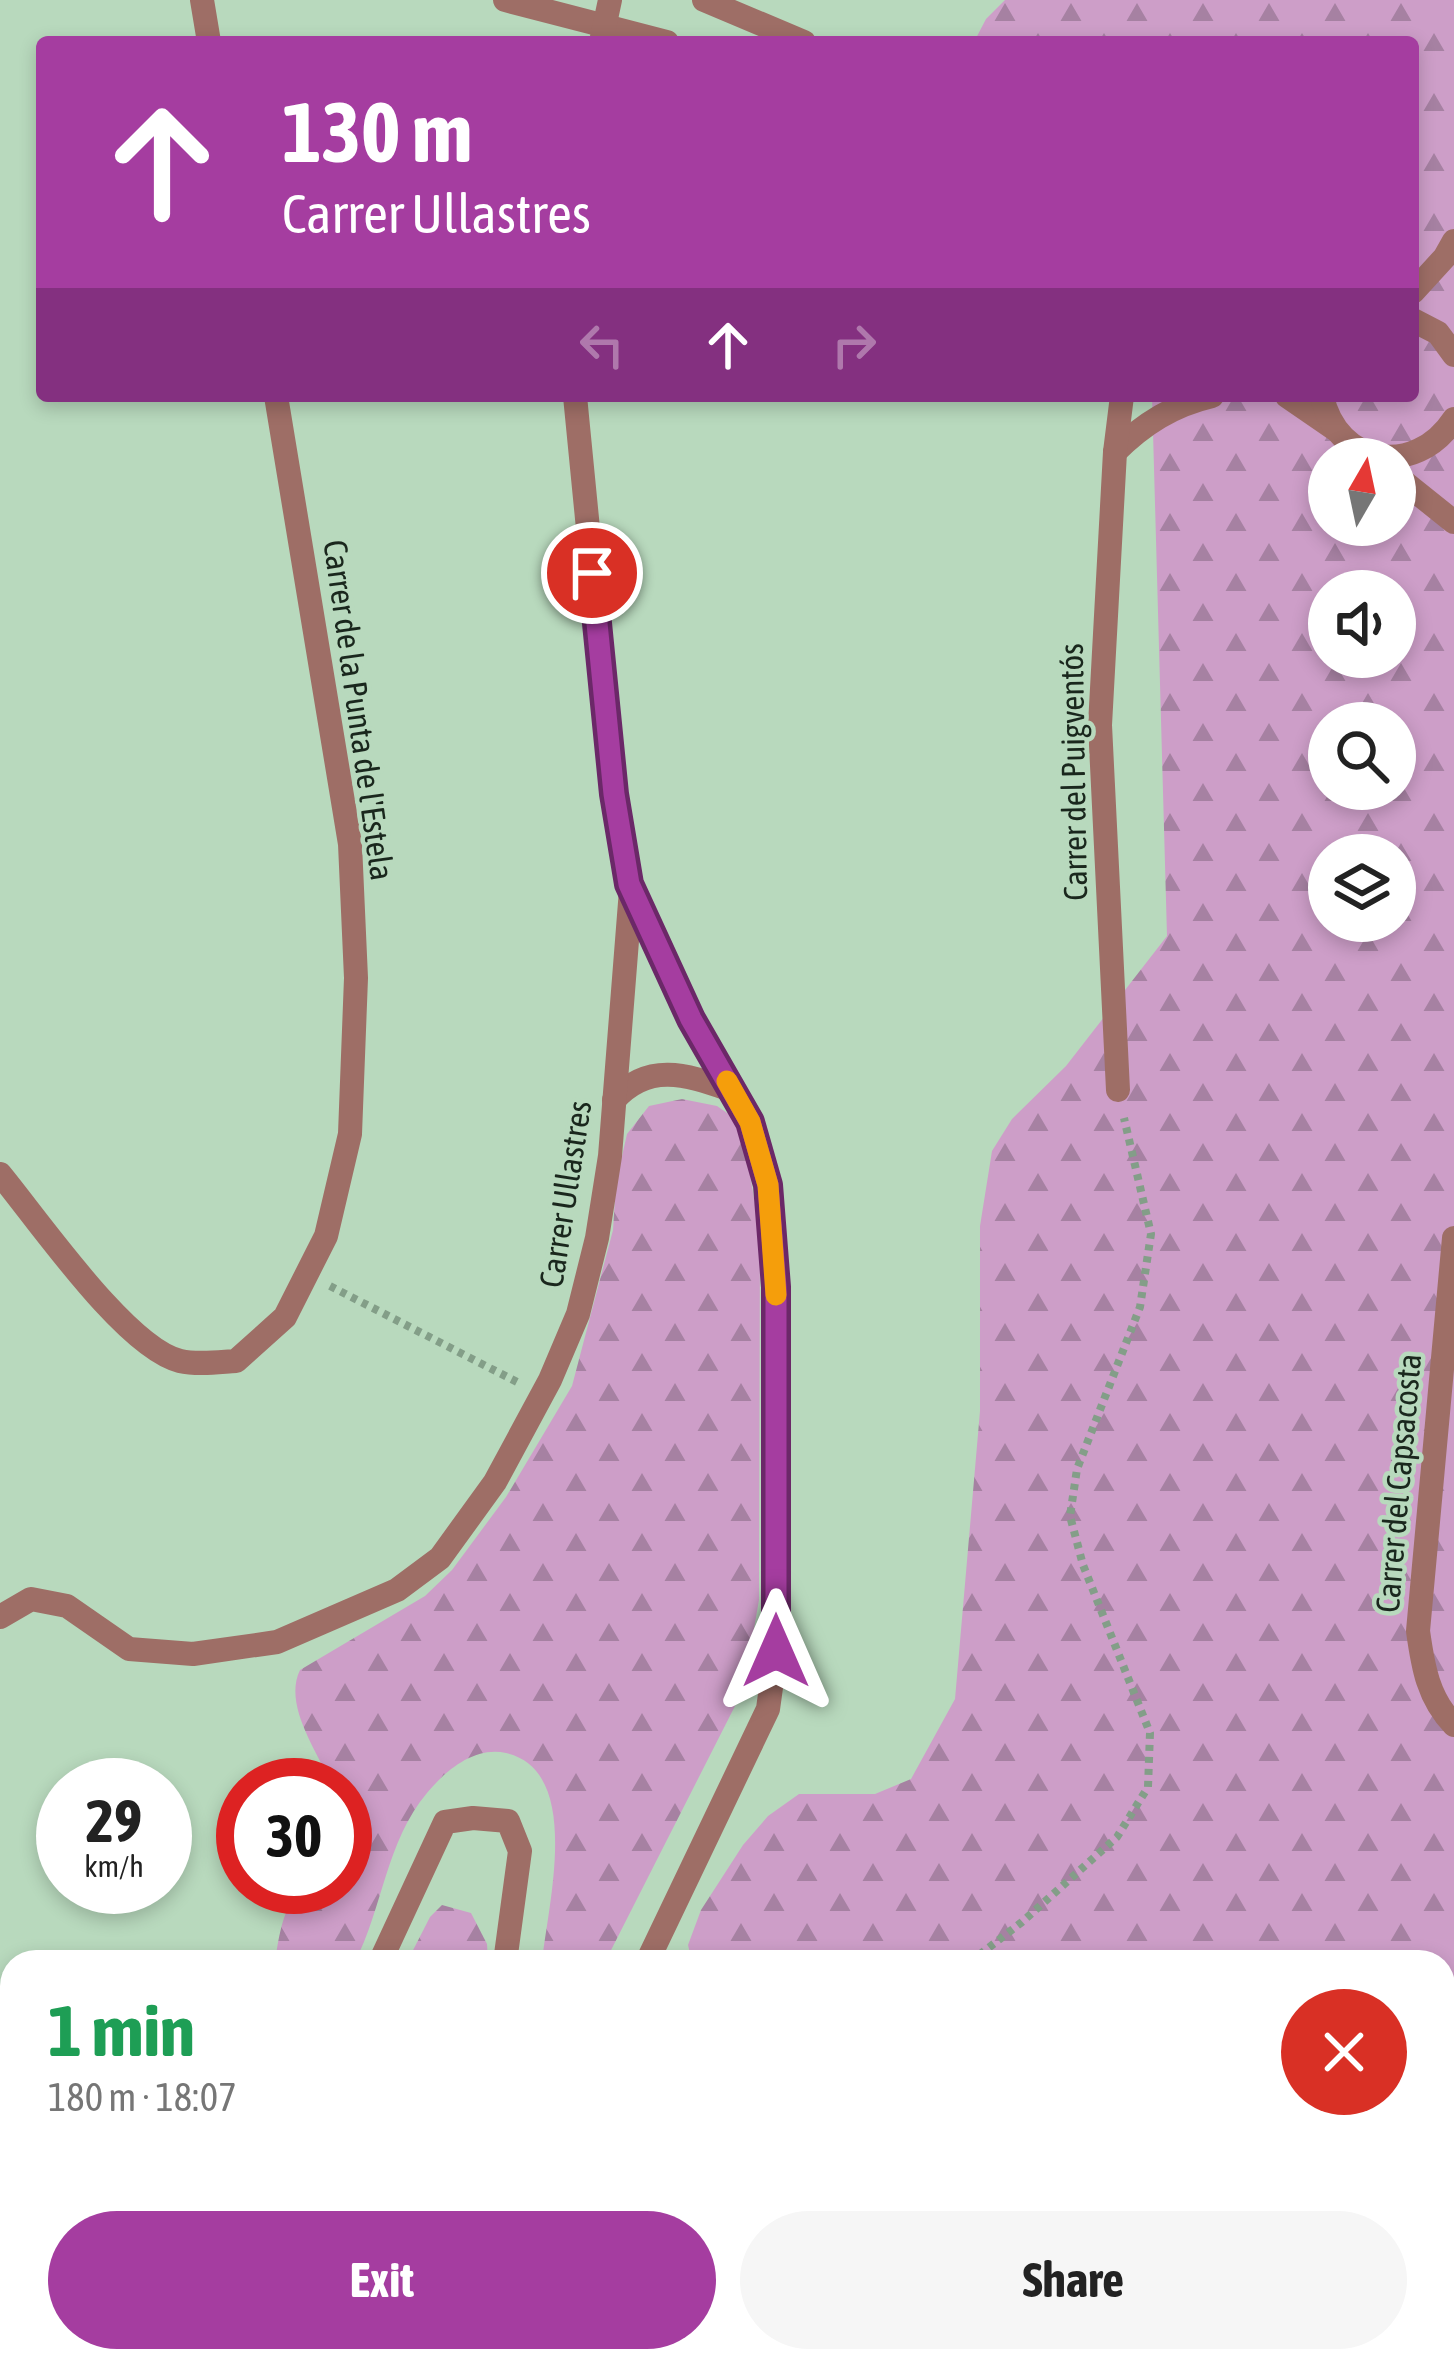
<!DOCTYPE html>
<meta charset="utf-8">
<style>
:root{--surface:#fff;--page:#f6f6f6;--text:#222;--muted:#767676;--accent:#a53da0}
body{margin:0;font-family:"Asap Condensed",sans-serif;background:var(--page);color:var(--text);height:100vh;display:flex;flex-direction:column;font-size:45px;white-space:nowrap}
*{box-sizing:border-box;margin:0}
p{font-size:39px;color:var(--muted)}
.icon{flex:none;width:66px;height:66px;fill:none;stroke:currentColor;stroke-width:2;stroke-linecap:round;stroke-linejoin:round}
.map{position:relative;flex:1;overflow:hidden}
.side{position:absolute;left:0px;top:1950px;width:1455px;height:423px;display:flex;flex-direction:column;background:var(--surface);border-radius:36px 36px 0 0;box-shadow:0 6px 18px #0003}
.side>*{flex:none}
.banner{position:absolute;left:36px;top:36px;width:1383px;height:366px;border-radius:12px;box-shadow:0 6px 18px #0003;background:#a53da0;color:#fff;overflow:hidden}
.needle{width:78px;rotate:9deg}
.fabs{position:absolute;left:1308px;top:438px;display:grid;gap:24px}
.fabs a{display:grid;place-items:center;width:108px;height:108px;border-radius:50%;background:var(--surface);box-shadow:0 6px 18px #0003;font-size:60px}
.speed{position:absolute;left:36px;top:1758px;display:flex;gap:24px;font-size:60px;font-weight:700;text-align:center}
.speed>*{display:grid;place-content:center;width:156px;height:156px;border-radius:50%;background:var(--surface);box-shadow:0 6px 18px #0003;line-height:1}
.speed small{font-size:30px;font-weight:400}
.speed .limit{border:18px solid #d22;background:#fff;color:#111}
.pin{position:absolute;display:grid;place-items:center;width:102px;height:102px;color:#fff;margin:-51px;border:6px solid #fff;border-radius:50%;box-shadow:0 3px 12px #0007}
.me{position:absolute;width:132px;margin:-66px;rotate:0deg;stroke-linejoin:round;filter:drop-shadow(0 0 9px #0008)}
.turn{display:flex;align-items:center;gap:42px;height:252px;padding:0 48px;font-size:54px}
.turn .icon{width:156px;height:156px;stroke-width:2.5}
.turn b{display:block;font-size:84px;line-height:102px}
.lanes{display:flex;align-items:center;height:114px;padding:0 48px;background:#0003;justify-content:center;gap:60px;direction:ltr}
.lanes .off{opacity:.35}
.round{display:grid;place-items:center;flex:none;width:126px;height:126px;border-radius:63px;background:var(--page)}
.headline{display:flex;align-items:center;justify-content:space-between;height:204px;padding:0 48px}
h1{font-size:72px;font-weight:700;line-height:90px;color:#1e9e55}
.action{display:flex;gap:24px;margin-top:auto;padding:24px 48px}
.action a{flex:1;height:138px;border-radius:72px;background:var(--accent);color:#fff;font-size:48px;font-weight:700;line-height:138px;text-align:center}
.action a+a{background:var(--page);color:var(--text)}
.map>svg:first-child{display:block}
.forest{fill:url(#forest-firs);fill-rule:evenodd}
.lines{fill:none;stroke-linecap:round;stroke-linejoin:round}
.path{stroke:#839e88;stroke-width:8;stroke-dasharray:6 6;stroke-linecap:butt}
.street{stroke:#9e6e66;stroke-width:24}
.route-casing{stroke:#6b2868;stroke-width:30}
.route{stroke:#a53da0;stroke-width:21}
.slow{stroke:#f59e0b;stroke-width:21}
.labels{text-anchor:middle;stroke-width:9;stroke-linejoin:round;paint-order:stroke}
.street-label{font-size:33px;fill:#1a271d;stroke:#b8d9bd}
</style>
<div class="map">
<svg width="1454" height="2372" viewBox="0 0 1454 2372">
<defs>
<pattern id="forest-firs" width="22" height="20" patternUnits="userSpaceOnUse" patternTransform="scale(3)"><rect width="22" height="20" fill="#cd9ec8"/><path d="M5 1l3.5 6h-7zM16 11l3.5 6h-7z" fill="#a681a2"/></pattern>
</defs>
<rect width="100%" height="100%" fill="#b8d9bd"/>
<g class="forest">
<path d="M1005 0H1454V2372H1356L1343 2361H1443V1962H692L688 1945 701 1910 743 1845 768 1816 799 1794H875L911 1779 955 1699 980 1411V1226L992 1151 1012 1119 1066 1066 1167 936 1152 396H1413V42H974L986 19ZM1329 459H1395V525H1329ZM1329 591H1395V657H1329ZM1329 723H1395V789H1329ZM1329 855H1395V921H1329Z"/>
<path d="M682 1099 717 1106 730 1115 743 1133 760 1234 759 1600 746 1674 735 1706 605 1962H542C547 1908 584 1771 506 1753 475 1746 446 1770 427 1793 386 1842 383 1907 355 1962H275C279 1935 283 1908 301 1887H345V1785H332C317 1751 283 1705 300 1670L425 1596 452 1570 506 1497 572 1386 613 1230 616 1183 627 1134 649 1106Z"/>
<path d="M442 1905 471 1913 487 1944 488 1962H407L430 1917Z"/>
<path d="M117 2361H319L300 2372H118Z"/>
<path d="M547 2361H917L903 2372H551Z"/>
</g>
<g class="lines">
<g class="path">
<path d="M330 1286 519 1383"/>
<path d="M970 1962 1022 1922 1117 1837 1148 1787 1150 1733 1083 1565 1070 1516 1077 1469 1140 1307 1151 1234 1124 1118"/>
<path d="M0 2223 12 2231"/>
<path d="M150 2361 156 2372"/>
</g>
<g class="street">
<path d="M202 0 209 42"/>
<path d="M505 0 667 42"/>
<path d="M704 0 804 42"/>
<path d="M601 42 610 0"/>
<path d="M1413 292 1445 257 1454 241"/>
<path d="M1413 320 1438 333 1454 355"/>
<path d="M1287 396 1335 429"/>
<path d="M1322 396C1337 466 1415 478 1454 419"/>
<path d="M1115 452C1143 424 1173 405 1212 396"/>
<path d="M1395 475 1454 522"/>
<path d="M634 896 691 1019 750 1122 768 1185 776 1287V1651L768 1709 647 1962"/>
<path d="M1118 1090 1100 725 1115 452 1122 396"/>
<path d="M614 1100C649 1061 687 1075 731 1090"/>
<path d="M0 1174C38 1220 126 1348 180 1361 198 1365 219 1362 236 1361L285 1317 326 1236 350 1134 356 978 350 844 276 396"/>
<path d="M1454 1238 1418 1631C1423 1667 1428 1698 1454 1725"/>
<path d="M0 1617 31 1599 67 1606 129 1649 193 1654 277 1642 397 1590 440 1558 495 1482 550 1380 578 1314 597 1238 610 1156 631 890 614 794 575 396"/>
<path d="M380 1962 445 1822 473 1818 508 1821 520 1851 505 1962"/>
<path d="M0 2310 12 2306"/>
<path d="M1083 2361 1092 2372"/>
<path d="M451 2372 452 2361"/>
<path d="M494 2372 496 2361"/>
</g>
</g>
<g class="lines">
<defs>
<path id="route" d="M592 573 614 794 629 884 691 1019 750 1122 768 1185 776 1287V1651"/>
</defs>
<use href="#route" class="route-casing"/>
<use href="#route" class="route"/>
<path class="slow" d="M727 1081 750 1122 768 1185 776 1295"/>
</g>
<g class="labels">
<g class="street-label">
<text transform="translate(359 710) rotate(82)" y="12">Carrer de la Punta de l'Estela</text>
<text transform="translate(1073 772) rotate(-91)" y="12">Carrer del Puigventós</text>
<text transform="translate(565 1194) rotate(-81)" y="12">Carrer Ullastres</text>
<text transform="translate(1398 1483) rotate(-85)" y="12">Carrer del Capsacosta</text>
</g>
</g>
</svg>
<div class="fabs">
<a><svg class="needle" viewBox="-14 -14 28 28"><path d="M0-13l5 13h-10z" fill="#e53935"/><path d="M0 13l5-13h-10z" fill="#767676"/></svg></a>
<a><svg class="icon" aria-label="sound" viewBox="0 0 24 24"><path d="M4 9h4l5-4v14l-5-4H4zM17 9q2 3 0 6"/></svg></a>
<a><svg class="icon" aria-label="search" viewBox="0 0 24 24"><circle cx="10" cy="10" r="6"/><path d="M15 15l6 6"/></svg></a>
<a><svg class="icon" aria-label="layers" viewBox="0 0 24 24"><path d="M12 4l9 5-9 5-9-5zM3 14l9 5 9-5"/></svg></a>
</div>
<div class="speed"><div>29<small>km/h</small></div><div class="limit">30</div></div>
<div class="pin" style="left:592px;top:573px;background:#d93025"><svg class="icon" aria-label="arrive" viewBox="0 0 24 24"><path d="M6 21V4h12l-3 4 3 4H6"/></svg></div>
<svg class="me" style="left:776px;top:1651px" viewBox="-20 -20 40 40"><path d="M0-17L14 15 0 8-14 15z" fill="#a53da0" stroke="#fff" stroke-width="4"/></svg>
<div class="banner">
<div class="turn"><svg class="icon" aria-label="ahead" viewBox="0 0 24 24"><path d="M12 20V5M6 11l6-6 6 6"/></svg><div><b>130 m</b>Carrer Ullastres</div></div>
<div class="lanes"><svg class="icon off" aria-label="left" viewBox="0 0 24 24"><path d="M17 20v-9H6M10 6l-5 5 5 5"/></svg><svg class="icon" aria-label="ahead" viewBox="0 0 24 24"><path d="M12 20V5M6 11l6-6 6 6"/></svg><svg class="icon off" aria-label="right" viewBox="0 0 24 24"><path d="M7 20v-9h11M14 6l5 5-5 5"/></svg></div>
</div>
<section class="side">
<div class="headline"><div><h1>1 min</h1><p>180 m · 18:07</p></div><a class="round" style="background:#d93025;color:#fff"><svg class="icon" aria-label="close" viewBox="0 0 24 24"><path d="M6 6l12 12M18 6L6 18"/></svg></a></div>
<div class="action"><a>Exit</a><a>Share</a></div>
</section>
</div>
